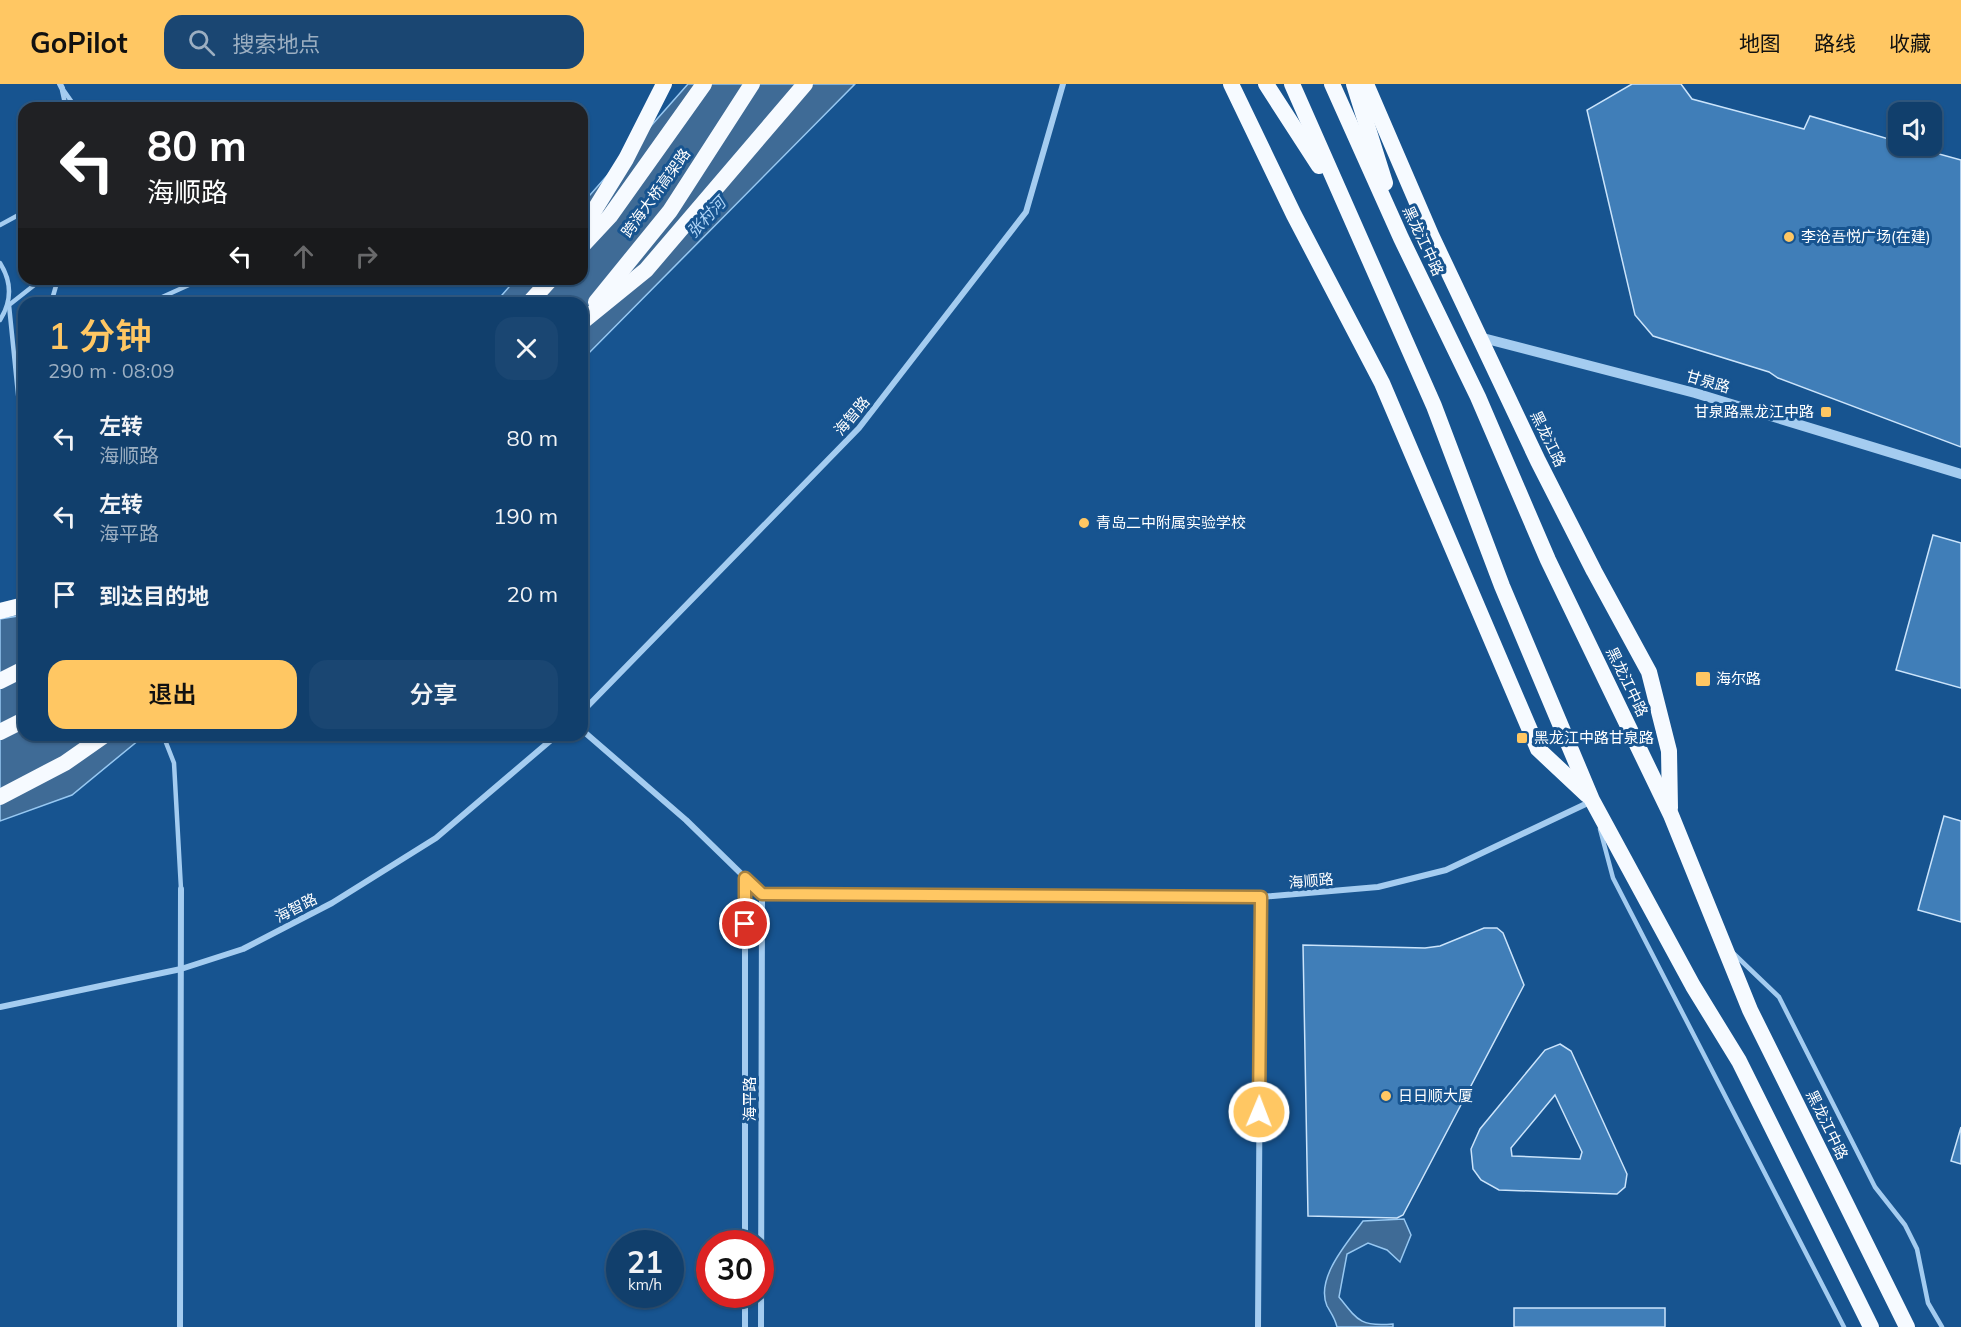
<!DOCTYPE html>
<html lang="zh">
<meta charset="utf-8">
<style>
:root{--surface:#113f6c;--page:#1a4672;--text:#f1f3f6;--muted:#9cafc2;--line:#30587f;--accent:#ffc763}
body{margin:0;font-family:Mulish,"Noto Sans SC",sans-serif;background:var(--page);color:var(--text);height:100vh;display:flex;flex-direction:column;font-size:22px;white-space:nowrap}
*{box-sizing:border-box;margin:0}
p{font-size:20px;color:var(--muted)}
.icon{flex:none;width:33px;height:33px;fill:none;stroke:currentColor;stroke-width:2;stroke-linecap:round;stroke-linejoin:round}
.map{position:relative;flex:1;overflow:hidden}
.details{position:absolute;left:18px;top:213px;width:570px;height:444px;display:flex;flex-direction:column;background:var(--surface);border-radius:18px;box-shadow:0 2px 4px #0004,0 0 0 2px var(--line)}
.details>*{flex:none}
.top-card{position:absolute;left:18px;top:18px;width:570px;height:183px;border-radius:18px;box-shadow:0 2px 4px #0004,0 0 0 2px var(--line);background:#202124;color:#fff;overflow:hidden}
.tools{position:absolute;left:1888px;top:18px;display:grid;gap:12px}
.tools a{display:grid;place-items:center;width:54px;height:54px;border-radius:12px;background:var(--surface);box-shadow:0 2px 4px #0004,0 0 0 2px var(--line);font-size:30px}
.speed{position:absolute;left:606px;top:1146px;display:flex;gap:12px;font-size:30px;font-weight:700;text-align:center}
.speed>*{display:grid;place-content:center;width:78px;height:78px;border-radius:50%;background:var(--surface);box-shadow:0 2px 4px #0004,0 0 0 2px var(--line);line-height:1}
.speed small{font-size:15px;font-weight:400}
.speed .limit{border:9px solid #d22;background:#fff;color:#111}
.pin{position:absolute;display:grid;place-items:center;width:51px;height:51px;color:#fff;margin:-26px;border:3px solid #fff;border-radius:50%;box-shadow:0 2px 6px #0007}
.me{position:absolute;width:66px;margin:-33px;rotate:1deg;stroke-linejoin:round;filter:drop-shadow(0 0 4px #0008)}
.turn{display:flex;align-items:center;gap:21px;height:126px;padding:0 30px;font-size:27px}
.turn .icon{width:78px;height:78px;stroke-width:2.5}
.turn b{display:block;font-size:42px;line-height:51px}
.lanes{display:flex;align-items:center;height:57px;padding:0 30px;background:#0003;justify-content:center;gap:30px;direction:ltr}
.lanes .off{opacity:.35}
.round{display:grid;place-items:center;flex:none;width:63px;height:63px;border-radius:18px;background:var(--page)}
.summary{display:flex;align-items:center;justify-content:space-between;height:102px;padding:0 30px}
h1{font-size:36px;font-weight:600;line-height:45px;color:var(--accent)}
.cta{display:flex;gap:12px;margin-top:auto;padding:12px 30px}
.cta a{flex:1;height:69px;border-radius:18px;background:var(--accent);color:#111;font-size:24px;font-weight:600;line-height:69px;text-align:center}
.cta a+a{background:var(--page);color:var(--text)}
ul{padding:0;list-style:none}
li{display:flex;align-items:center;gap:18px;height:78px;padding:0 30px}
li div{flex:1}
li b{display:block;font-size:22px}
li em{font-style:normal}
header{display:flex;align-items:center;gap:36px;box-sizing:border-box;height:84px;padding:0 30px;background:var(--accent);color:#111}
header strong{font-size:28px}
nav{display:flex;gap:33px;margin-inline-start:auto;font-size:21px}
.search{width:420px;height:54px;background:var(--page);display:flex;align-items:center;gap:15px;box-sizing:border-box;padding:0 21px;border-radius:18px;color:var(--muted);font-size:22px}
.map>svg:first-child{display:block}
.water{fill:#3f6b96;stroke:#97c8f2;stroke-width:1.5}
.building{fill:#407eb8;stroke:#cbe4fb;stroke-width:1.5;fill-rule:evenodd}
.lines{fill:none;stroke-linecap:round;stroke-linejoin:round}
.service{stroke:#a4ccf0;stroke-width:4.5}
.minor{stroke:#a4ccf0;stroke-width:6}
.tertiary{stroke:#a4ccf0;stroke-width:10}
.trunk{stroke:#f6faff;stroke-width:16}
.route-casing{stroke:#a68140;stroke-width:15}
.route{stroke:#ffc763;stroke-width:10}
.poi-dot{fill:#ffc763;stroke:#175490;stroke-width:2}
.labels{text-anchor:middle;stroke-width:6;stroke-linejoin:round;paint-order:stroke}
.street-label{font-size:15px;fill:#fff;stroke:#175490}
.poi-label{font-size:15px;fill:#fff;stroke:#175490;text-anchor:start}
.water-label{font-size:16px;font-style:italic;fill:#b0d5f7;stroke:#175490}
</style>
<header>
<strong>GoPilot</strong>
<div class="search"><svg class="icon" aria-label="search" viewBox="0 0 24 24"><circle cx="10" cy="10" r="6"/><path d="M15 15l6 6"/></svg>搜索地点</div>
<nav><a>地图</a><a>路线</a><a>收藏</a></nav>
</header>
<div class="map">
<svg width="1961" height="1243" viewBox="0 0 1961 1243">
<rect width="100%" height="100%" fill="#175490"/>
<g class="water">
<path d="M688 0H855L582 276V219H495L516 195H582V120Z"/>
<path d="M24 531V651H145L72 711 0 737V535Z"/>
<path d="M1404 1135 1411 1151 1400 1178 1387 1166 1368 1159 1347 1170 1339 1213C1358 1237 1361 1243 1393 1240V1243H1337C1335 1234 1331 1229 1327 1222 1315 1194 1348 1158 1363 1137Z"/>
</g>
<g class="building">
<path d="M1632 0H1681L1692 15 1804 45 1810 32 1899 58V62H1910L1961 76V363L1778 294 1769 288 1653 252 1635 231 1587 26Z"/>
<path d="M1933 451 1961 459V604L1896 586Z"/>
<path d="M1944 732 1961 737V838L1918 826Z"/>
<path d="M1484 844H1497L1503 849 1524 901 1403 1131 1397 1134 1308 1132 1303 861 1425 864 1440 862Z"/>
<path d="M1560 960 1571 967 1627 1090 1625 1103 1617 1110 1499 1106 1481 1096 1473 1085 1471 1065 1480 1045 1545 966ZM1555 1011 1582 1068 1580 1075 1512 1072 1511 1064Z"/>
<path d="M1961 1043V1080L1951 1077Z"/>
<rect x="1514" y="1224" width="151" height="19"/>
</g>
<g class="lines">
<g class="service">
<path d="M62 4 76 24"/>
<path d="M62 6 66 24"/>
<path d="M0 141 24 128"/>
<path d="M0 179C12 198 12 217 0 236"/>
<path d="M51 219 58 195"/>
<path d="M149 219 191 200 188 195"/>
<path d="M21 327 24 315"/>
<path d="M24 338 20 330 9 221 42 195"/>
<path d="M163 651 174 679 181 805"/>
<path d="M1600 745 1613 794 1844 1243"/>
<path d="M1733 869 1779 913 1875 1103 1905 1141 1917 1165 1928 1219 1942 1243"/>
</g>
<g class="minor">
<path d="M60 0 62 4"/>
<path d="M582 628 859 344 1026 128 1063 0"/>
<path d="M582 646 686 736 762 810 761 1243"/>
<path d="M762 810 1261 813 1378 803 1446 786 1592 717"/>
<path d="M0 923 181 885 243 865 332 819 436 754 557 651"/>
<path d="M745 1160V794"/>
<path d="M180 1243 181 805"/>
<path d="M745 1243V1210"/>
<path d="M1258 1243 1261 813"/>
</g>
<path class="tertiary" d="M1479 253 1695 309 1961 390"/>
<g class="trunk">
<path d="M1231 0 1294 131 1382 299 1538 665 1587 711"/>
<path d="M1266 0 1319 82"/>
<path d="M1292 0 1434 322 1502 502 1592 716 1693 902 1739 977 1871 1243"/>
<path d="M1332 0 1401 154 1478 313 1548 476 1671 731 1750 926 1907 1243"/>
<path d="M1354 0 1385 99"/>
<path d="M1366 0 1431 151 1538 377 1594 487 1649 588 1669 667 1670 724"/>
<path d="M582 146 626 75 664 0"/>
<path d="M582 162 610 132 704 0"/>
<path d="M596 218 670 127 752 0"/>
<path d="M529 219 551 195"/>
<path d="M582 238 646 186 805 0"/>
<path d="M0 527 24 521"/>
<path d="M0 597 24 585"/>
<path d="M0 648 24 636"/>
<path d="M0 713 65 679 105 651"/>
</g>
</g>
<g class="lines">
<defs>
<path id="route" d="M745 840V794L762 810 1261 813 1259 1028"/>
</defs>
<use href="#route" class="route-casing"/>
<use href="#route" class="route"/>
</g>
<g class="poi-dot">
<circle cx="1789" cy="153" r="6"/>
<rect x="1820" y="322" width="12" height="12" rx="3"/>
<circle cx="1084" cy="439" r="6"/>
<rect x="1695" y="587" width="16" height="16" rx="3"/>
<rect x="1516" y="648" width="12" height="12" rx="3"/>
<circle cx="1386" cy="1012" r="6"/>
</g>
<g class="labels">
<g class="street-label">
<text transform="translate(656 109) rotate(-54)" y="5">跨海大桥高架路</text>
<text transform="translate(1423 157) rotate(65)" y="5">黑龙江中路</text>
<text transform="translate(1708 298) rotate(16)" y="5">甘泉路</text>
<text transform="translate(852 332) rotate(-50)" y="5">海智路</text>
<text transform="translate(1548 355) rotate(64)" y="5">黑龙江路</text>
<text transform="translate(1627 598) rotate(64)" y="5">黑龙江中路</text>
<text transform="translate(1311 797) rotate(-5)" y="5">海顺路</text>
<text transform="translate(296 824) rotate(-27)" y="5">海智路</text>
<text transform="translate(750 1015) rotate(-90)" y="5">海平路</text>
<text transform="translate(1827 1041) rotate(64)" y="5">黑龙江中路</text>
</g>
<g class="poi-label">
<text x="1801" y="158">李沧吾悦广场(在建)</text>
<text x="1814" y="333" text-anchor="end">甘泉路黑龙江中路</text>
<text x="1096" y="444">青岛二中附属实验学校</text>
<text x="1716" y="600">海尔路</text>
<text x="1534" y="659">黑龙江中路甘泉路</text>
<text x="1398" y="1017">日日顺大厦</text>
</g>
<g class="water-label">
<text transform="translate(706 133) rotate(-47)" y="6">张村河</text>
</g>
</g>
</svg>
<div class="tools">
<a><svg class="icon" aria-label="sound" viewBox="0 0 24 24"><path d="M4 9h4l5-4v14l-5-4H4zM17 9q2 3 0 6"/></svg></a>
</div>
<div class="speed"><div>21<small>km/h</small></div><div class="limit">30</div></div>
<div class="pin" style="left:745px;top:840px;background:#d93025"><svg class="icon" aria-label="arrive" viewBox="0 0 24 24"><path d="M6 21V4h12l-3 4 3 4H6"/></svg></div>
<svg class="me" style="left:1259px;top:1028px" viewBox="-20 -20 40 40"><circle r="17" fill="#ffc763" stroke="#fff" stroke-width="3"/><path d="M0-11L8 9 0 5-8 9z" fill="#fff"/></svg>
<div class="top-card">
<div class="turn"><svg class="icon" aria-label="left" viewBox="0 0 24 24"><path d="M17 20v-9H6M10 6l-5 5 5 5"/></svg><div><b>80 m</b>海顺路</div></div>
<div class="lanes"><svg class="icon" aria-label="left" viewBox="0 0 24 24"><path d="M17 20v-9H6M10 6l-5 5 5 5"/></svg><svg class="icon off" aria-label="ahead" viewBox="0 0 24 24"><path d="M12 20V5M6 11l6-6 6 6"/></svg><svg class="icon off" aria-label="right" viewBox="0 0 24 24"><path d="M7 20v-9h11M14 6l5 5-5 5"/></svg></div>
</div>
<section class="details">
<div class="summary"><div><h1>1 分钟</h1><p>290 m · 08:09</p></div><a class="round"><svg class="icon" aria-label="close" viewBox="0 0 24 24"><path d="M6 6l12 12M18 6L6 18"/></svg></a></div>
<ul>
<li><svg class="icon" aria-label="left" viewBox="0 0 24 24"><path d="M17 20v-9H6M10 6l-5 5 5 5"/></svg><div><b>左转</b><p>海顺路</p></div><em>80 m</em></li>
<li><svg class="icon" aria-label="left" viewBox="0 0 24 24"><path d="M17 20v-9H6M10 6l-5 5 5 5"/></svg><div><b>左转</b><p>海平路</p></div><em>190 m</em></li>
<li><svg class="icon" aria-label="arrive" viewBox="0 0 24 24"><path d="M6 21V4h12l-3 4 3 4H6"/></svg><div><b>到达目的地</b></div><em>20 m</em></li>
</ul>
<div class="cta"><a>退出</a><a>分享</a></div>
</section>
</div>
